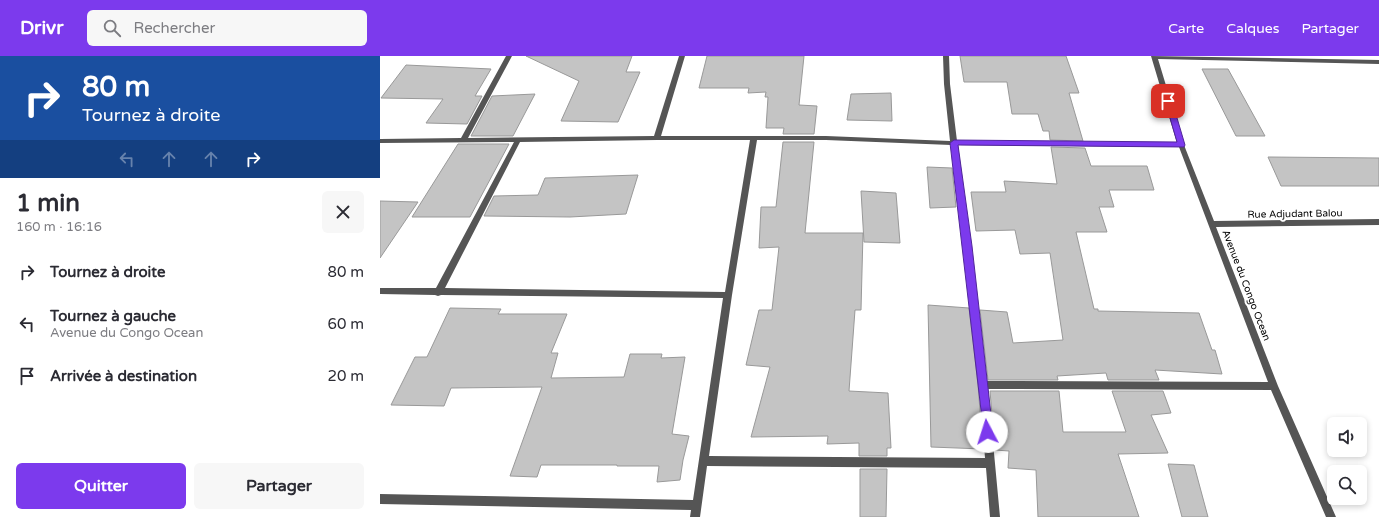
<!DOCTYPE html>
<html lang="fr">
<meta charset="utf-8">
<style>
:root{--surface:#fff;--page:#f7f7f7;--text:#2b2b33;--muted:#7c7c81;--accent:#7c3aed}
body{margin:0;font-family:"Varela Round",sans-serif;background:var(--page);color:var(--text);height:100vh;display:flex;flex-direction:column;font-size:15px;white-space:nowrap}
*{box-sizing:border-box;margin:0}
p{font-size:13px;color:var(--muted)}
.icon{flex:none;width:22px;height:22px;fill:none;stroke:currentColor;stroke-width:2;stroke-linecap:round;stroke-linejoin:round}
.map{position:relative;flex:1;overflow:hidden}
.sheet{display:flex;flex-direction:column;background:var(--surface);width:380px}
.sheet>*{flex:none}
.banner{background:#1a4fa0;color:#fff;overflow:hidden}
.tools{position:absolute;left:947px;top:361px;display:grid;gap:8px}
.tools a{display:grid;place-items:center;width:40px;height:40px;border-radius:6px;background:var(--surface);box-shadow:0 2px 6px #0003;font-size:20px}
.pin{position:absolute;display:grid;place-items:center;width:34px;height:34px;color:#fff;margin:-17px;border-radius:8px;box-shadow:0 2px 6px #0006}
.me{position:absolute;width:44px;margin:-22px;rotate:355deg;stroke-linejoin:round;filter:drop-shadow(0 0 3px #0008)}
.turn{display:flex;align-items:center;gap:14px;height:84px;padding:0 16px;font-size:18px}
.turn .icon{width:52px;height:52px;stroke-width:2.5}
.turn b{display:block;font-size:28px;line-height:34px}
.lanes{display:flex;align-items:center;height:38px;padding:0 16px;background:#0003;justify-content:center;gap:20px;direction:ltr}
.lanes .off{opacity:.35}
.round{display:grid;place-items:center;flex:none;width:42px;height:42px;border-radius:6px;background:var(--page)}
.headline{display:flex;align-items:center;justify-content:space-between;height:68px;padding:0 16px}
h1{font-size:24px;font-weight:700;line-height:30px}
.primary-button{display:flex;gap:8px;margin-top:auto;padding:8px 16px}
.primary-button a{flex:1;height:46px;border-radius:6px;background:var(--accent);color:#fff;font-size:16px;font-weight:700;line-height:46px;text-align:center}
.primary-button a+a{background:var(--page);color:var(--text)}
ul{padding:0;list-style:none}
li{display:flex;align-items:center;gap:12px;height:52px;padding:0 16px}
li div{flex:1}
li b{display:block;font-size:15px}
li em{font-style:normal}
header{display:flex;align-items:center;gap:24px;box-sizing:border-box;height:56px;padding:0 20px;background:var(--accent);color:#fff}
header strong{font-size:19px}
nav{display:flex;gap:22px;margin-inline-start:auto;font-size:14px}
.search{width:280px;height:36px;background:var(--page);display:flex;align-items:center;gap:10px;box-sizing:border-box;padding:0 14px;border-radius:6px;color:var(--muted);font-size:15px}
main{display:flex;flex:1;min-height:0}
.map>svg:first-child{display:block}
.building{fill:#c4c4c4;stroke:#999}
.lines{fill:none;stroke-linecap:round;stroke-linejoin:round}
.street{fill:#555;fill-rule:evenodd}
.route{fill:#7c3aed;stroke:#51269a}
.labels{text-anchor:middle;stroke-width:4;stroke-linejoin:round;paint-order:stroke}
.street-label{font-size:10px;fill:#000;stroke:#fff}
</style>
<header>
<strong>Drivr</strong>
<div class="search"><svg class="icon" aria-label="search" viewBox="0 0 24 24"><circle cx="10" cy="10" r="6"/><path d="M15 15l6 6"/></svg>Rechercher</div>
<nav><a>Carte</a><a>Calques</a><a>Partager</a></nav>
</header>
<main>
<section class="sheet">
<div class="banner">
<div class="turn"><svg class="icon" aria-label="right" viewBox="0 0 24 24"><path d="M7 20v-9h11M14 6l5 5-5 5"/></svg><div><b>80 m</b>Tournez à droite</div></div>
<div class="lanes"><svg class="icon off" aria-label="left" viewBox="0 0 24 24"><path d="M17 20v-9H6M10 6l-5 5 5 5"/></svg><svg class="icon off" aria-label="ahead" viewBox="0 0 24 24"><path d="M12 20V5M6 11l6-6 6 6"/></svg><svg class="icon off" aria-label="ahead" viewBox="0 0 24 24"><path d="M12 20V5M6 11l6-6 6 6"/></svg><svg class="icon" aria-label="right" viewBox="0 0 24 24"><path d="M7 20v-9h11M14 6l5 5-5 5"/></svg></div>
</div>
<div class="headline"><div><h1>1 min</h1><p>160 m · 16:16</p></div><a class="round"><svg class="icon" aria-label="close" viewBox="0 0 24 24"><path d="M6 6l12 12M18 6L6 18"/></svg></a></div>
<ul>
<li><svg class="icon" aria-label="right" viewBox="0 0 24 24"><path d="M7 20v-9h11M14 6l5 5-5 5"/></svg><div><b>Tournez à droite</b></div><em>80 m</em></li>
<li><svg class="icon" aria-label="left" viewBox="0 0 24 24"><path d="M17 20v-9H6M10 6l-5 5 5 5"/></svg><div><b>Tournez à gauche</b><p>Avenue du Congo Ocean</p></div><em>60 m</em></li>
<li><svg class="icon" aria-label="arrive" viewBox="0 0 24 24"><path d="M6 21V4h12l-3 4 3 4H6"/></svg><div><b>Arrivée à destination</b></div><em>20 m</em></li>
</ul>
<div class="primary-button"><a>Quitter</a><a>Partager</a></div>
</section>
<div class="map">
<svg width="999" height="461" viewBox="0 0 999 461">
<rect width="100%" height="100%" fill="#fff"/>
<g class="building">
<path d="M146 0H252L246 16H260L238 66 181 65 199 25Z"/>
<path d="M327 0H424L419 49 437 50 434 78H403L404 72H386L388 41H385L386 36 368 37 369 32H319Z"/>
<path d="M580 0H686L699 37H689L703 85 670 84 669 75H663L658 58H632L627 26H584Z"/>
<path d="M26 9 111 13 95 40H102L87 68 46 67 63 43 1 42Z"/>
<path d="M822 13H848L885 80H856Z"/>
<path d="M511 37 512 65 467 64 471 38Z"/>
<path d="M155 38 133 80H91L112 40Z"/>
<path d="M403 86H434L425 177H483L481 254H475L469 335 508 337 511 392H507V400H479V387L447 388 448 380 371 381 390 311 366 309 379 254H392L399 191 379 192 381 151H396Z"/>
<path d="M78 88H129L90 161H32Z"/>
<path d="M671 91 705 92 711 110H767L774 134H729L734 151H719L727 176H696L714 253H718V255L819 257 832 294H835L842 318 775 314 779 324H728L726 317 677 320 678 324H608L600 254 627 256 633 287 683 284 670 197 640 198 635 174 596 175 591 136H626L624 125 677 128Z"/>
<path d="M888 101 999 102V130H901Z"/>
<path d="M547 111 572 112 576 151 550 152Z"/>
<path d="M258 119 246 158 190 161 104 160 114 140 158 139 165 122Z"/>
<path d="M481 135 516 137 520 187 484 186Z"/>
<path d="M0 145 38 146 0 202Z"/>
<path d="M548 249 589 252 598 329 603 393 551 391Z"/>
<path d="M70 252 121 253 118 258H187L171 297H178L171 322 244 321 250 298H282L281 302 305 301 292 378 309 380 303 404 300 424 277 426 279 410H237V409H161L157 421 130 420 162 331 71 332 64 350 11 349 35 301H47Z"/>
<path d="M610 335H679L683 376H746L732 335H783L791 357 771 359 788 397 738 398 759 461H658L656 414 628 412 629 395 615 394Z"/>
<path d="M788 408 814 409 828 461H802Z"/>
<path d="M480 413H507L506 461H480Z"/>
</g>
<g class="lines">
<path class="street" d="M126 0H132L88 82 274 80 299 0H305L281 80H446L570 85 564 28 563 0H569L570 28 577 85 797 87 771 0 999 4V8L778 3 804 89 834 165 999 163V169L836 171 898 330 956 461H946L891 334 608 333 620 461H610L606 412 327 410 320 461H310L311 454 0 448V438L313 444 343 242 61 239 58 240 55 239 0 238V232H56L134 86 0 87V83L81 82ZM277 84H370L345 236 65 232 140 86ZM377 84H446L571 89 599 329 605 402 329 400 352 239ZM578 89 799 91 888 326 607 325Z"/>
</g>
<path class="route" d="M786 43H788L792 45 805 89 804 91 578 89 592 190 613 376 611 380 607 381 604 380 570 87 574 84 797 86 785 45Z"/>
<g class="labels">
<g class="street-label">
<text transform="translate(915 157) rotate(-1)" y="4">Rue Adjudant Balou</text>
<text transform="translate(867 229) rotate(69)" y="4">Avenue du Congo Ocean</text>
</g>
</g>
</svg>
<div class="tools">
<a><svg class="icon" aria-label="sound" viewBox="0 0 24 24"><path d="M4 9h4l5-4v14l-5-4H4zM17 9q2 3 0 6"/></svg></a>
<a><svg class="icon" aria-label="search" viewBox="0 0 24 24"><circle cx="10" cy="10" r="6"/><path d="M15 15l6 6"/></svg></a>
</div>
<div class="pin" style="left:788px;top:45px;background:#d93025"><svg class="icon" aria-label="arrive" viewBox="0 0 24 24"><path d="M6 21V4h12l-3 4 3 4H6"/></svg></div>
<svg class="me" style="left:607px;top:376px" viewBox="-20 -20 40 40"><circle r="19" fill="#fff"/><path d="M0-13L10 11 0 6-10 11z" fill="#7c3aed"/></svg>
</div>
</main>
